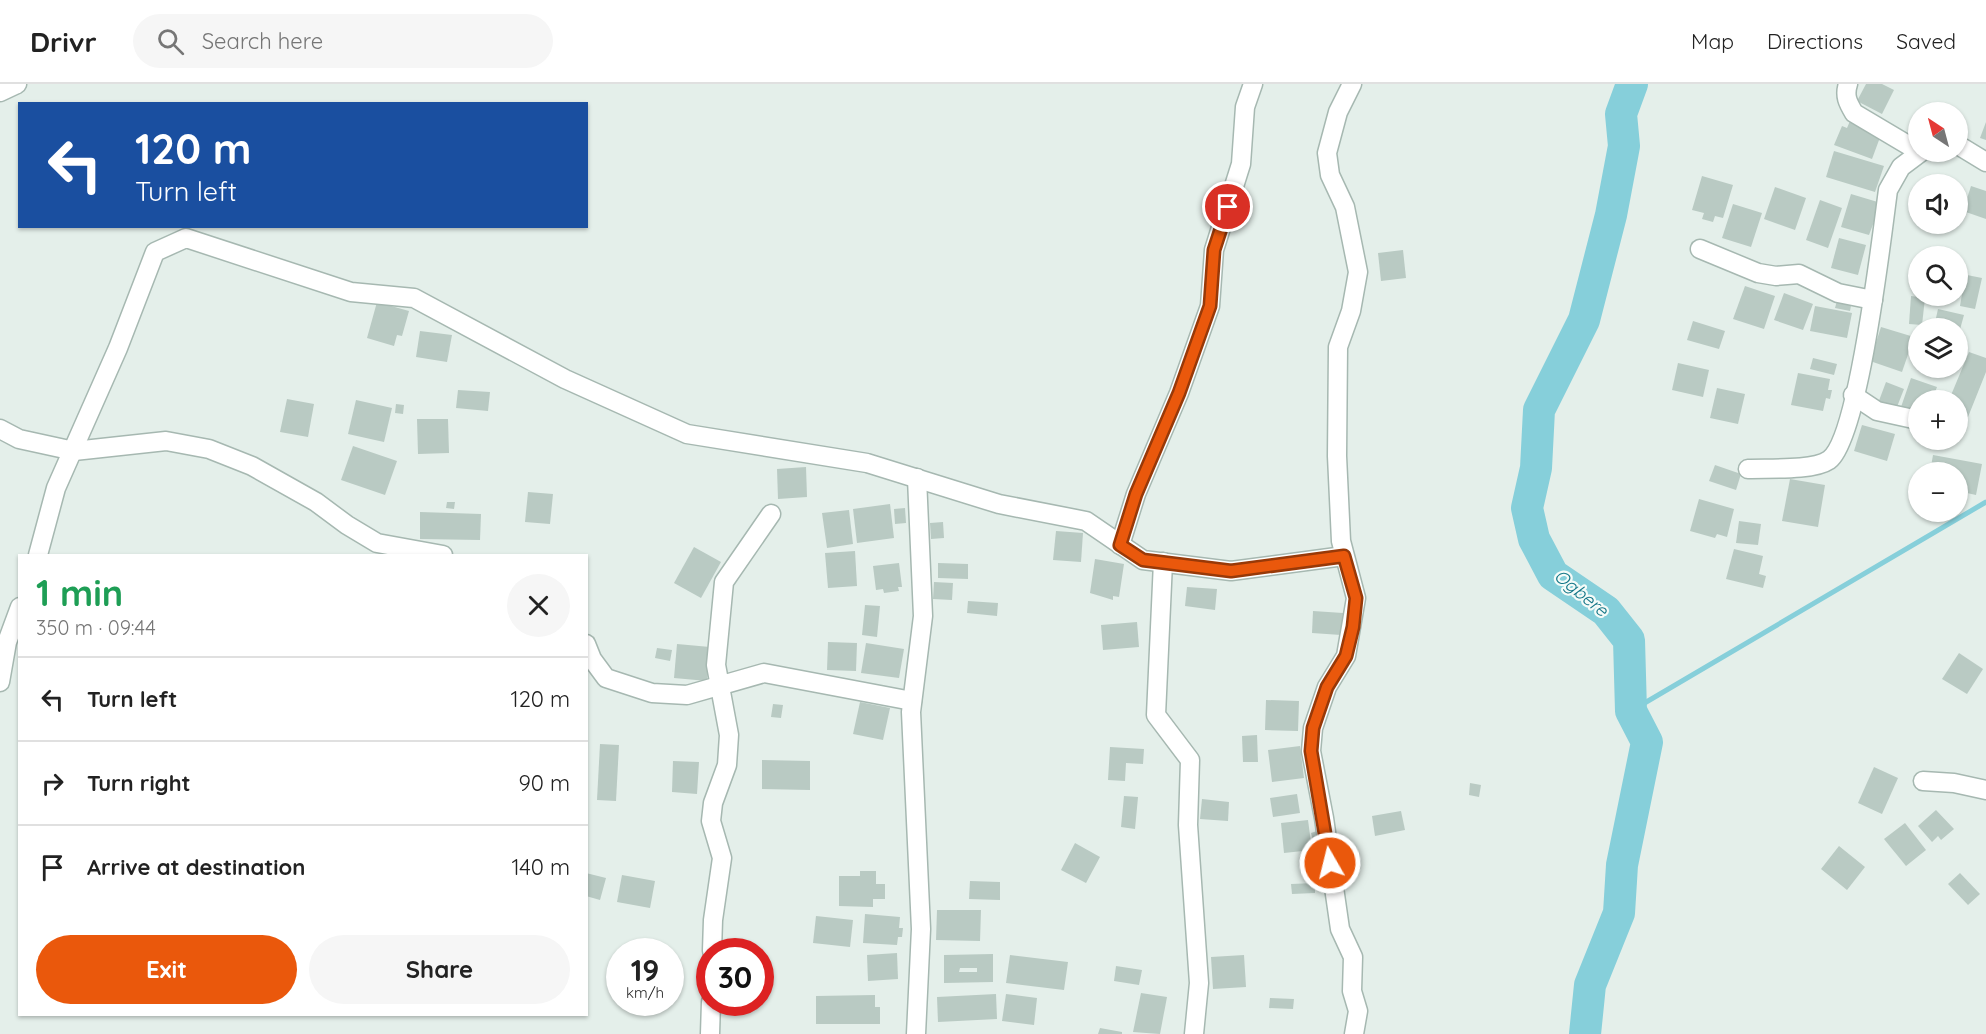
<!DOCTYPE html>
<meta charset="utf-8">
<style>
:root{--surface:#fff;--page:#f6f6f6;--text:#222;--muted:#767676;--line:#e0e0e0;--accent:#ea580c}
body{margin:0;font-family:Quicksand,sans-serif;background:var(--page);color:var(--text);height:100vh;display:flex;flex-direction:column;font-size:22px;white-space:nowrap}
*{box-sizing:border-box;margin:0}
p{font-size:20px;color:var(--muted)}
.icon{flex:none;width:33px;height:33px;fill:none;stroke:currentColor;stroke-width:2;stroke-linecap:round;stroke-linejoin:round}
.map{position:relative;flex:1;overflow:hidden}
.details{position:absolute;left:18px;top:470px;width:570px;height:462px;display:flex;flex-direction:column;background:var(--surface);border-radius:0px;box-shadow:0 2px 4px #0004}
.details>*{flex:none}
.hud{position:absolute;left:18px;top:18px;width:570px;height:126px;border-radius:0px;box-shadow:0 2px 4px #0004;background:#1a4fa0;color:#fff;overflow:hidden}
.needle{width:39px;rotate:324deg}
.tools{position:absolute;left:1908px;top:18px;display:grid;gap:12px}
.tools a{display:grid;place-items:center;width:60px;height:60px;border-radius:50%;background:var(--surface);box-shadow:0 2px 4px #0004;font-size:30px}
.speed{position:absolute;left:606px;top:854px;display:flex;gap:12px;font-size:30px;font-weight:700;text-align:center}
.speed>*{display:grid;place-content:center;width:78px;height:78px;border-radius:50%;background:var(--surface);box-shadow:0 2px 4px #0004;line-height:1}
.speed small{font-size:15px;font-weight:400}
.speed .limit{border:9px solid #d22;background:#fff;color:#111}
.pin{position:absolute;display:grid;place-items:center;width:51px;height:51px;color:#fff;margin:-26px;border:3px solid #fff;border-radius:50%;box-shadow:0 2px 6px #0007}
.me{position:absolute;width:66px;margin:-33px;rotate:352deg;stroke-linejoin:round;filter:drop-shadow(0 0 4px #0008)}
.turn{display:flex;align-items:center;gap:21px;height:126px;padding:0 18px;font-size:27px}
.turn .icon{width:78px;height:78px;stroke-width:2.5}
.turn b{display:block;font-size:42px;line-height:51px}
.round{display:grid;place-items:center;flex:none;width:63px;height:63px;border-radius:32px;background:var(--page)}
.overview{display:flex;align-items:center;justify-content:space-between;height:102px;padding:0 18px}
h1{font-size:36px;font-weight:700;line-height:45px;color:#1e9e55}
.button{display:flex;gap:12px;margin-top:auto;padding:12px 18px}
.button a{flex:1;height:69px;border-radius:36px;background:var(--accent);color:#fff;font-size:24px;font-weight:700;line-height:69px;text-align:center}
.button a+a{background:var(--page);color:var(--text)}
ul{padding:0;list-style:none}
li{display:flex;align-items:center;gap:18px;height:84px;padding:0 18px;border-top:2px solid var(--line)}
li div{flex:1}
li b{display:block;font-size:22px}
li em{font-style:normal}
header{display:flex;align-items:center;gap:36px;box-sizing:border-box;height:84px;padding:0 30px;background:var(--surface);border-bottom:2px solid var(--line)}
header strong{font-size:28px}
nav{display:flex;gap:33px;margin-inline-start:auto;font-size:21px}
.search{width:420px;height:54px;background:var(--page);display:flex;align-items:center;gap:15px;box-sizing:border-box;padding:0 21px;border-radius:33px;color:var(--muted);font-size:22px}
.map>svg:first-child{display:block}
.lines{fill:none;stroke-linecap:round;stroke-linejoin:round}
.stream{stroke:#86cfda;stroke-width:5}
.river{stroke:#86cfda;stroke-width:32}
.building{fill:#b9cac3;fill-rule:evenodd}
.minor-casing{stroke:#a6b8b1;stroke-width:21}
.minor{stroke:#fff;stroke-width:18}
.route-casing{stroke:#983908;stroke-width:15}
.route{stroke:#ea580c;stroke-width:10}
.labels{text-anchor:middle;stroke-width:4.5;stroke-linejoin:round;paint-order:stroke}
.water-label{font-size:18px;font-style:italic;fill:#137687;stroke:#f5fbf8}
</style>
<header>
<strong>Drivr</strong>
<div class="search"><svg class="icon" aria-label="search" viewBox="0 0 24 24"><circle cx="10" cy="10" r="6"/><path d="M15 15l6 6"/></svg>Search here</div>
<nav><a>Map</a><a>Directions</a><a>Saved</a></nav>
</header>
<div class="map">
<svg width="1986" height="950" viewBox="0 0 1986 950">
<rect width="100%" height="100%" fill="#e4efea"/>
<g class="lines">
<path class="stream" d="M1631 627 1986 418"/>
<path class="river" d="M1585 950 1590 901 1619 829 1622 781 1647 658 1631 627 1629 556 1606 527 1553 491 1534 455 1527 424 1536 384 1539 326 1584 236 1611 131 1624 62 1621 30 1632 0"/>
</g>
<g class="building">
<path d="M1866 0H1882L1894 6 1882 30 1857 17Z"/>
<path d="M1850 37 1882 48 1872 75 1834 61 1842 42 1847 44Z"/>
<path d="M1986 38V56L1980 54Z"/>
<path d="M1834 67 1884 82 1875 108 1826 93Z"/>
<path d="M1702 92 1733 101 1723 134 1715 132 1713 138 1702 135 1704 129 1692 126Z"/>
<path d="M1971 102 1986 107V135L1963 127Z"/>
<path d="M1775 103 1806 114 1795 146 1764 135Z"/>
<path d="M1851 110 1881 119 1869 151 1841 143Z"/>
<path d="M1820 116 1842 124 1828 164 1806 156Z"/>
<path d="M1733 120 1762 129 1751 163 1722 154Z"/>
<path d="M1839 154 1866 161 1858 191 1831 184Z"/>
<path d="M1403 166 1406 194 1381 197 1378 169Z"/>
<path d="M1967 191 1982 194 1975 225 1960 222 1962 210 1958 209 1960 200 1964 201Z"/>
<path d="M1745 202 1775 212 1764 245 1733 235Z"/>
<path d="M1784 209 1813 220 1803 246 1774 236Z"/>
<path d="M1911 212 1925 214 1922 241 1909 240Z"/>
<path d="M1838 213 1852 216 1850 227 1835 224Z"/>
<path d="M377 218 409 227 402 252 397 251 394 262 367 254Z"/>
<path d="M1815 222 1852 229 1847 254 1810 247Z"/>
<path d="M1938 225 1964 231 1959 249 1958 244 1934 243Z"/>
<path d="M1693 237 1725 247 1719 265 1687 256Z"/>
<path d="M1881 243 1914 253 1902 288 1870 277Z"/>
<path d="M420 247 452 251 447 278 416 273Z"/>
<path d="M1969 268 1986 274V288L1968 333 1958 328V316H1949Z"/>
<path d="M1813 274 1837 280 1834 291 1810 285Z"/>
<path d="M1678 279 1709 286 1703 313 1672 306Z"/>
<path d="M1798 289 1830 295 1828 306H1832L1830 315 1826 314 1823 327 1791 321Z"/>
<path d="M1911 294 1937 303 1932 316H1918V329L1901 323Z"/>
<path d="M1886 298 1904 305 1895 328 1877 322Z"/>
<path d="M1717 304 1745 310 1738 340 1710 334Z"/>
<path d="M458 306 490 308 488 327 456 324Z"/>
<path d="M287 315 314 320 308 353 280 348Z"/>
<path d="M356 316 392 324 384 358 348 350Z"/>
<path d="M396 320 404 321 403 330 395 329Z"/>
<path d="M417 335H448L449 369 418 370Z"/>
<path d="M1862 341 1895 350 1887 377 1854 367Z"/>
<path d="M353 362 397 377 385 411 341 396Z"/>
<path d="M1933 371 1982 380 1976 411 1958 407V388H1930Z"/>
<path d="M1715 381 1741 390 1736 406 1709 397Z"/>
<path d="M806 383 807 413 778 415 777 385Z"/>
<path d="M1790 395 1825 401 1818 443 1782 437Z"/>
<path d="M528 408 553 410 550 440 525 438Z"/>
<path d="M1699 415 1734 425 1727 453 1717 450 1715 454 1690 447Z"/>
<path d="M447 418H455L454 425 446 424Z"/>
<path d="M890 420 894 454 857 459 853 425Z"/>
<path d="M905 424 906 439 895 440 894 425Z"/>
<path d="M849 426 853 460 827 464 822 429Z"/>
<path d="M420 428 481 430 480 456 420 455Z"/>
<path d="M1739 437 1761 440 1758 461 1736 459Z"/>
<path d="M943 438 944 454 931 455 930 439Z"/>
<path d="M1056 447 1083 449 1081 478 1053 476Z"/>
<path d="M694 463 721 478 701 514 674 499Z"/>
<path d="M1734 465 1763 472 1759 490 1766 492 1763 504 1726 495Z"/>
<path d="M855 467 857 502 828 504 825 469Z"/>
<path d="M1095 475 1124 480 1119 513 1113 512V516L1090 509Z"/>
<path d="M899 479 902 503H898L899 507 884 509 883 505 876 506 873 482Z"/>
<path d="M938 479 968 480V495L938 494Z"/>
<path d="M934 498 953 499 952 516 933 515Z"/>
<path d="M1187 503 1217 505 1215 526 1185 522Z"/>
<path d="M968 517 998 519 997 532 967 529Z"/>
<path d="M865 521 880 522 877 553 862 551Z"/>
<path d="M1313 527 1343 529 1341 551 1312 549Z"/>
<path d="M1137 538 1139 563 1103 566 1101 541Z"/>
<path d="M828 558 857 559 856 587 827 586Z"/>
<path d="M866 559 904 565 899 594 861 589Z"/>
<path d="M677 560 710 563 707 597 674 594Z"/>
<path d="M657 564 672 566 670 577 655 574Z"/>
<path d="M1959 569 1983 585 1967 610 1942 595Z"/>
<path d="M1266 616 1299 617 1298 647 1265 646Z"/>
<path d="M860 618 890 624 883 656 853 650Z"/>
<path d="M773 620 783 621 781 634 771 633Z"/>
<path d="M1257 651 1258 678H1243L1242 652Z"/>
<path d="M600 660 619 661 616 717 597 716Z"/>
<path d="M1300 662 1304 694 1272 698 1268 666Z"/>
<path d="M1110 663 1144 665 1143 680 1126 679 1125 697 1108 696Z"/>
<path d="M762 676 810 677V706L762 705Z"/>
<path d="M673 677 699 678 697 710 672 708Z"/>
<path d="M1874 683 1898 694 1882 730 1858 719Z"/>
<path d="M1470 699 1481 701 1479 713 1469 711Z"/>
<path d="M1297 710 1300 729 1273 733 1270 714Z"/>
<path d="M1124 712 1138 713 1135 745 1121 743Z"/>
<path d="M1202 715 1229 718 1228 737 1200 735Z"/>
<path d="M1936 726 1954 745 1941 756 1938 752 1932 758 1918 742Z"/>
<path d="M1401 727 1405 746 1375 752 1372 732Z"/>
<path d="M1308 736 1312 766 1284 769 1281 739Z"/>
<path d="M1905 739 1926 766 1906 782 1884 755Z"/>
<path d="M1320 746 1322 755 1313 757 1311 749Z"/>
<path d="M1075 759 1100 773 1086 799 1061 786Z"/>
<path d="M1839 762 1865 783 1847 806 1821 785Z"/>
<path d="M860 787H876V800H885V815H873V823L839 822V792H860Z"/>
<path d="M586 789 606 794 600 816 586 812Z"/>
<path d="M1960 789 1980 810 1968 821 1948 800Z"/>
<path d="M622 791 655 797 650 824 617 818Z"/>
<path d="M970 797 1000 798V816L969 815Z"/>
<path d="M1315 799V809L1292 810 1291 800Z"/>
<path d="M937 826H981L980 857 936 856Z"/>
<path d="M865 830 900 833 899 844H903L902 853H898L897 861 863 859Z"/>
<path d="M816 832 853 836 850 863 813 859Z"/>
<path d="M897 869 898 895 868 897 867 871Z"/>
<path d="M993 870V898L944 899V871ZM960 884H977V888H959Z"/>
<path d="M1010 871 1068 878 1064 906 1006 899Z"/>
<path d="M1244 871 1246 903 1213 905 1211 873Z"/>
<path d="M1116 882 1142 886 1139 901 1114 897Z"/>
<path d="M1141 909 1167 913 1160 950 1133 948Z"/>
<path d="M996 910 997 935 938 938 937 913Z"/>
<path d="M1006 910 1037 914 1034 941 1002 937Z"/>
<path d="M875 911V923H880V940H816V912Z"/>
<path d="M1270 914 1294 915 1293 925 1269 924Z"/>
<path d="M1100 944 1122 948V950H1098Z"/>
</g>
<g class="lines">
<defs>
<g id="minor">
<path d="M1352 0 1338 28 1327 69 1330 91 1345 123 1358 188 1351 227 1338 263 1337 372 1341 457 1356 514 1346 572 1327 603 1313 644 1311 667 1324 734 1340 845 1353 873 1352 907 1358 927 1354 950"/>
<path d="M1848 0C1844 12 1848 19 1854 29L1918 67"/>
<path d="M0 8 17 0"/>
<path d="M1958 61 1986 78"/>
<path d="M1700 165 1758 189 1776 192 1799 190 1838 209 1873 216"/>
<path d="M1853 311 1877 327 1918 336"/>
<path d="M0 345 19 355 74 367 166 357 209 365 252 382 316 418 347 441 377 459 443 471"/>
<path d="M1748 385C1768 384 1813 387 1829 376 1859 354 1882 150 1888 106L1901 83 1921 68"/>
<path d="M1120 461 1136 410 1179 309 1210 222 1214 166 1241 80 1245 23 1253 0"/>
<path d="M38 471 56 404 118 264 155 168 186 154 351 208 414 214 565 295 687 350 867 379 999 420 1086 437 1143 476 1231 487 1344 472"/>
<path d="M1163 478 1156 631 1190 676 1188 741 1199 899 1194 950"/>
<path d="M586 560 592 575 606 594 652 609 687 611 764 589 912 617"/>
<path d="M0 598 7 558 20 523"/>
<path d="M1923 697 1954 699 1986 706"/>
<path d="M712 867 713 836 722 774 711 737 713 719 727 681 729 651 716 581 724 498 771 430"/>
<path d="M710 950 711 918"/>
<path d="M916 950 921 845 911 628 923 532 917 394"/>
</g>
</defs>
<use href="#minor" class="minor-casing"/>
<use href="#minor" class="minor"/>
</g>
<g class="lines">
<defs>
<path id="route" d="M1228 123 1214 166 1210 222 1179 309 1136 410 1120 461 1143 476 1231 487 1344 472 1356 514 1353 543 1346 572 1327 603 1313 644 1311 667 1330 779"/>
</defs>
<use href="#route" class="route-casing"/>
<use href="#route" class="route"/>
</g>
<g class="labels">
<g class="water-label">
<text transform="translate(1581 509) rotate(39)" y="6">Ogbere</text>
</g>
</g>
</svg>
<div class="tools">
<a><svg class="needle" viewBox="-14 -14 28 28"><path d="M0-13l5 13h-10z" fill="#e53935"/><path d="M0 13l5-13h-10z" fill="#767676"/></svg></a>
<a><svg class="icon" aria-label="sound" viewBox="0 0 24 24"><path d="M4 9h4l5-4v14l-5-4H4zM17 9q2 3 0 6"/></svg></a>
<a><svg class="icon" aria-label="search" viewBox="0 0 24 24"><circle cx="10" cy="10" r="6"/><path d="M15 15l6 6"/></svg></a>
<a><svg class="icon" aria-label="layers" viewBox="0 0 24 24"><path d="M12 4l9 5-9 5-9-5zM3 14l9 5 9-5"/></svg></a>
<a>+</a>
<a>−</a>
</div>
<div class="speed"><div>19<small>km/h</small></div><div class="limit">30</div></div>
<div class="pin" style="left:1228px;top:123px;background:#d93025"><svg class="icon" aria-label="arrive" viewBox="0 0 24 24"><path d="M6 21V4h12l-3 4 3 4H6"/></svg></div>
<svg class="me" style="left:1330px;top:779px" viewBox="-20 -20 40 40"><circle r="17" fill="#ea580c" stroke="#fff" stroke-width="3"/><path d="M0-11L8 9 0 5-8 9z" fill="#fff"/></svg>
<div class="hud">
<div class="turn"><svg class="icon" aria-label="left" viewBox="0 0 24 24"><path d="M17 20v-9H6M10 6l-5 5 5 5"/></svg><div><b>120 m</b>Turn left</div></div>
</div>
<section class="details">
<div class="overview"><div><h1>1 min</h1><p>350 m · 09:44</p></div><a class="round"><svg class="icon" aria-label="close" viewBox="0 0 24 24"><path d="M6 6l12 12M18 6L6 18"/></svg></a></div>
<ul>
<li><svg class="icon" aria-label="left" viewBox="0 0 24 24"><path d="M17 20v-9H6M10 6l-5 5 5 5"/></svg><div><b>Turn left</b></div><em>120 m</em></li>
<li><svg class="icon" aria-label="right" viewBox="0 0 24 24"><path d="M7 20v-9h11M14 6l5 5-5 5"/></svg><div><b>Turn right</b></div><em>90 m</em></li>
<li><svg class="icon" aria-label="arrive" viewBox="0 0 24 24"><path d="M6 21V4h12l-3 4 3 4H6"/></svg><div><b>Arrive at destination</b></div><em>140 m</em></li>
</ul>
<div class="button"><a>Exit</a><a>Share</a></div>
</section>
</div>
